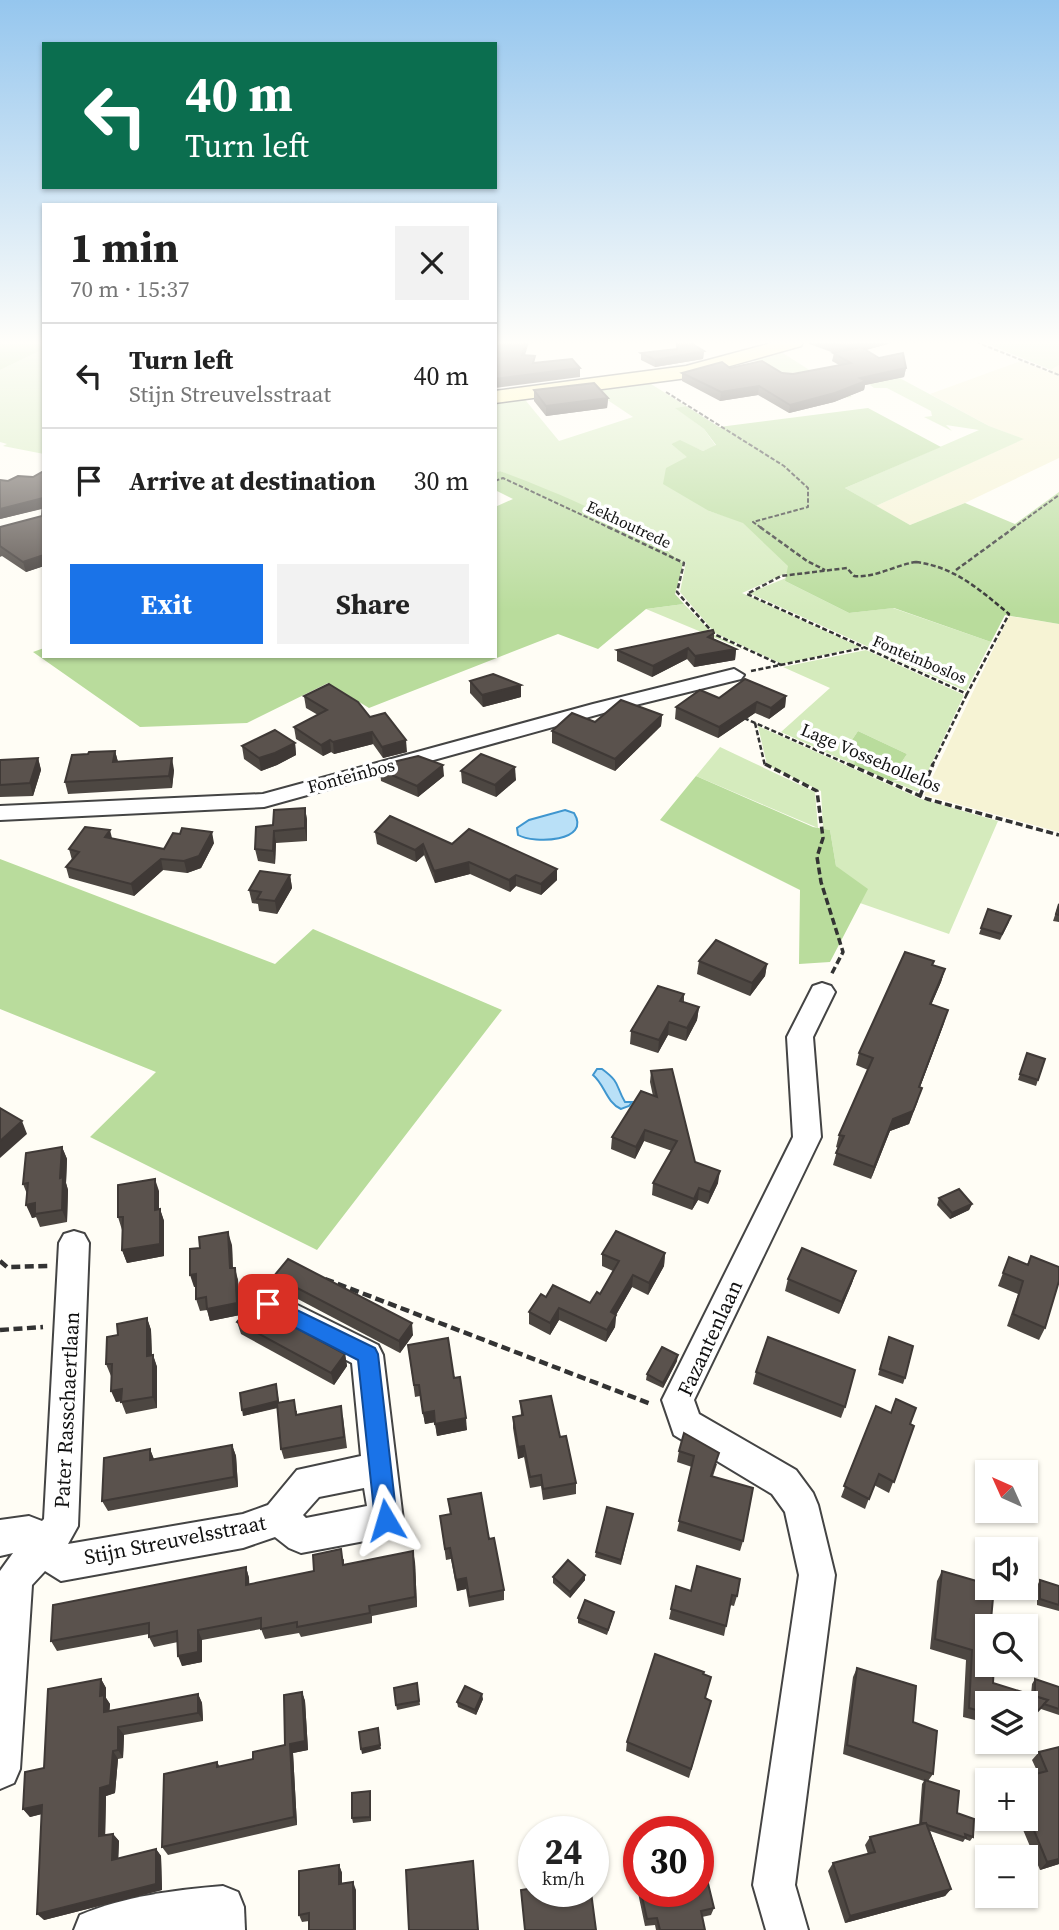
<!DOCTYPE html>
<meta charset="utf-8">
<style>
:root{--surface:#fff;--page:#f2f2f2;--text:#222;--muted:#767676;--line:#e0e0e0;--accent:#1a73e8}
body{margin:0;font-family:"Source Serif 4",serif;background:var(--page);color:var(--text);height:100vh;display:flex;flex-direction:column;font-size:26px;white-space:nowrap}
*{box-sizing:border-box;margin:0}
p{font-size:23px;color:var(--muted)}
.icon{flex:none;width:38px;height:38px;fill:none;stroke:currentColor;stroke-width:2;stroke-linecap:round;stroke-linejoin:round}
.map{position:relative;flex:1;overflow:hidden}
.drawer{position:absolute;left:42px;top:203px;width:455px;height:455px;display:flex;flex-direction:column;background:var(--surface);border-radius:0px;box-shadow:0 2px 5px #0004}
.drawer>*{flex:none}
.hud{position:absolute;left:42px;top:42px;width:455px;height:147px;border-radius:0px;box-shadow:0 2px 5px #0004;background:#0b6e4f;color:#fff;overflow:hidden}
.needle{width:46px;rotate:315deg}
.buttons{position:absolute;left:975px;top:1460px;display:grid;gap:14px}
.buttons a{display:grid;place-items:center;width:63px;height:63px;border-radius:0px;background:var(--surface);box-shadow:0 2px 5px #0004;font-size:35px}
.speed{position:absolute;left:518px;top:1816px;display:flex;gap:14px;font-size:35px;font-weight:700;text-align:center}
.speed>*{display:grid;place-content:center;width:91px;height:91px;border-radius:50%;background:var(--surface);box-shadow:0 2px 5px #0004;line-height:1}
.speed small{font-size:18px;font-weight:400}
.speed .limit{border:10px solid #d22;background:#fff;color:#111}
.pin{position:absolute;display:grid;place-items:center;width:60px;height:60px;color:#fff;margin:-30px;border-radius:14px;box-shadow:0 4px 10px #0006}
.me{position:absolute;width:77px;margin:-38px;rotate:353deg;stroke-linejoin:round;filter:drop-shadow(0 0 5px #0008)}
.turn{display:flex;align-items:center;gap:24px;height:147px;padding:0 28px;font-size:32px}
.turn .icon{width:91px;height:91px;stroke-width:2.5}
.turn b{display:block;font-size:49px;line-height:60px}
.round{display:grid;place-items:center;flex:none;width:74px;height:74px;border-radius:0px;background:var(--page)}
.overview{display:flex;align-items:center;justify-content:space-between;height:119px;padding:0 28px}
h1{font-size:42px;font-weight:700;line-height:52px}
.cta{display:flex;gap:14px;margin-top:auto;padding:14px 28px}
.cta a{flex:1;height:80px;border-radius:0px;background:var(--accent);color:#fff;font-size:28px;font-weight:700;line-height:80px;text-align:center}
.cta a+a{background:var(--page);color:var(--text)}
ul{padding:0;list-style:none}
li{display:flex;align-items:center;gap:21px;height:105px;padding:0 28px;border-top:2px solid var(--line)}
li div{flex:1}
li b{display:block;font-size:26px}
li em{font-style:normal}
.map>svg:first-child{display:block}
.farmland{fill:#f6f3d4}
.green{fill:#d5ebbd}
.forest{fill:#b9dc9c}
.water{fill:#b9e0f7;stroke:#3f96cf;stroke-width:2}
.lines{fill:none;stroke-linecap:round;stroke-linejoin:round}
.street-casing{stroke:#444;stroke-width:4}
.secondary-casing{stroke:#333;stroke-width:3}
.path-far3{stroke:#333;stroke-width:2;stroke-dasharray:4.5 2;stroke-linecap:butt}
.path-far2{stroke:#333;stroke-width:2.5;stroke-dasharray:5 2.5;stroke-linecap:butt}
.path-far1{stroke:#333;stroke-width:3.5;stroke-dasharray:7 3.5;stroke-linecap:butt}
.path{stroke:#333;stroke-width:4.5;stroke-dasharray:9 4.5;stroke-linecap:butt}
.street{fill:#fff;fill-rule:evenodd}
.secondary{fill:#fff6b0;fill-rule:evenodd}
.wall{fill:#4d4742}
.shaded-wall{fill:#3f3936}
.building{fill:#5a524d;stroke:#3f3936;stroke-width:2}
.route{fill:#1a73e8;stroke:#114b97;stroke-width:2}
.labels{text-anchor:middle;stroke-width:7;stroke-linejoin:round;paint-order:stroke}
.far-street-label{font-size:16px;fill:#111;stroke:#fff}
.street-label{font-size:18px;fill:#111;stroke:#fff}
.near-street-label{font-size:21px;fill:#111;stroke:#fff}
</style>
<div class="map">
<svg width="1059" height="1930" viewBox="0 0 1059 1930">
<rect width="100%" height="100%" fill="#fffdf5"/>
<g class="farmland">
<path d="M1021 361 1048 372 1059 365V458L965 503 910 525 876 506 1023 439 989 426 930 394Z"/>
<path d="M1009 616 1059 624V832L924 795Z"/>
</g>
<g class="green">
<path d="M983 342H1059V365L1051 370Z"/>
<path d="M44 349V454L3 446 7 444 0 442V370Z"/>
<path d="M778 350 852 397 823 400 751 359Z"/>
<path d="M894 375 989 426 1024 439 876 506 845 488 979 430 946 425 952 431 924 417 932 416 931 411 887 388H874L866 382Z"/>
<path d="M651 384 686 406 676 408 704 429 716 446 703 451 680 441 671 444 688 457 709 511 743 522 789 566 787 573 742 593 860 647 782 664 715 633 680 592 686 562 682 563C647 528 561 497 514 477L500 471 495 473V399L522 396 559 441 633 417 594 391Z"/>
<path d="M786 578 785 581 849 613 893 608 991 642 966 691 749 593Z"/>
<path d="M684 604 713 634 747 651 646 609Z"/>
<path d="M866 650 964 695 918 792 891 781H900L897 769 907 754 858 731 848 746 855 758 854 765 781 732 830 688 783 667Z"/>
<path d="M758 726 921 799 998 821 949 934 860 903 836 866 830 830 823 829 821 791 767 765Z"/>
<path d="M720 747 815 792 818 828 696 776Z"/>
</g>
<g class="forest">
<path d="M0 342H44V349L0 370Z"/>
<path d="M686 406 719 427 868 408 941 447 845 488 910 525 965 503 1015 524 1059 492V624L1005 615 991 642 894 608 849 613 785 581 788 566 743 523 709 511 663 484 666 468 687 457 671 444 680 440 703 451 716 445 704 429 675 408Z"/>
<path d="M500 471C548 489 648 529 683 564L675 594 684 604 646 609 598 649 558 634 369 708 328 683 247 723 140 727 33 652 44 648V656H495V507L513 499 495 490V473Z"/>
<path d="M858 731 907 754 897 769 904 779 891 781 854 765 855 758 848 746Z"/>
<path d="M696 776 813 827 830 830 836 866 868 889 830 962 799 964 800 890 660 820Z"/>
<path d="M0 859 275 964 313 929 502 1010 317 1250 90 1137 156 1072 0 1009Z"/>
</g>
<g class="water">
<path d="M565 810 574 813C592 842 534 844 518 835L517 828 529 820Z"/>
<path d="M597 1069H602C621 1083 615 1085 625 1102H632L629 1106 621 1109C606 1102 605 1085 593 1075Z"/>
</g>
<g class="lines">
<defs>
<g id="street">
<path d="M734 669 744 675 741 679 607 712 264 807 0 820V806L263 794 593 704Z"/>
<path d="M822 983 831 986 835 992 813 1037 821 1137 694 1400 699 1414 796 1470 813 1493 818 1505 835 1575 795 1885 808 1930H766L753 1885 799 1575 785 1512 772 1494 674 1435 662 1400 793 1137 787 1037 813 986Z"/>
<path d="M74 1231 84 1234 89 1243 78 1526 68 1544 243 1514 268 1505 297 1470 361 1456 352 1363 258 1314 254 1304 258 1294 269 1291 378 1345 383 1355 403 1520 398 1532 386 1537 301 1553 289 1548 275 1537 243 1548 61 1581 45 1571 32 1585 20 1769 14 1783 0 1789V1571L13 1553 0 1556V1520L29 1516 42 1521 44 1519 59 1243 64 1234ZM364 1488 367 1506 306 1518 303 1515 319 1497Z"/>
<path d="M223 1886 238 1892 244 1907 245 1930H74L80 1915C125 1896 175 1890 223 1886Z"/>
</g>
<path id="secondary" d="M775 342H803L801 346 687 378 495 403V391L686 366Z"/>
</defs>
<use href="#street" class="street-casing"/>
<use href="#secondary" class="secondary-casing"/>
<g class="path-far3">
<path d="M976 342 1059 375"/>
<path d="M666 392 784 466 808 488V507L753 522 763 529"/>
<path d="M495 481 503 478 612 529"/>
<path d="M1012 529 1059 495"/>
</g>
<g class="path-far2">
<path d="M608 527 684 563 677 592 714 634 781 665"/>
<path d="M760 527 807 561 825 570"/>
<path d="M916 562C955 567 980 590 1009 614L967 694 747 594 781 576 847 568 854 576C876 578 895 565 916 562Z"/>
<path d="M956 570 1015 527"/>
<path d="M751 671 863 648"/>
<path d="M744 718 852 766"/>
<path d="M755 723 765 766"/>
<path d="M932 766 967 694"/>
</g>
<g class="path-far1">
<path d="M765 764 817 791 823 838 817 857 821 882 843 952 831 975"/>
<path d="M848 764 927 799 1059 835"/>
<path d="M920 796 933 764"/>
</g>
<g class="path">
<path d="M0 1261 7 1267 48 1266"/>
<path d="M325 1279 651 1404"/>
<path d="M0 1330 43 1327"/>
</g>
<use href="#street" class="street"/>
<use href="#secondary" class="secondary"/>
</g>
<g class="wall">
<path d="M676 342H689L704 351 703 359 655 367 641 360V353L676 349Z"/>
<path d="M804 342H895L866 350 879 358 906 368 904 377 865 385 864 390 834 402 789 413 758 395 720 401 682 381V373L730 368 793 374 839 365 832 361 834 353Z"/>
<path d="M534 390 608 398 607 408 546 416 534 401Z"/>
<path d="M42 472 44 566 26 572 2 556 0 557V527L42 516V509L0 519 8 481 33 477Z"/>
<path d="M714 633V639L736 649 735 660 694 667 687 659 652 677 617 661V650Z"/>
<path d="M470 681 521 697 483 707 470 693Z"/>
<path d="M304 696 370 717 407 752 383 758 373 744 334 754 331 752 323 756 296 739 294 727 318 715 306 708Z"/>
<path d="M786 696 785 707 769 719 755 713 718 738 675 719 676 707 719 698Z"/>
<path d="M662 715 661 726 615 771 552 743V731Z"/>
<path d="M295 743 296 755 277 765 261 771 244 759 242 746Z"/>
<path d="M115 751 118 762 174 770 172 788 68 794 65 782 88 754Z"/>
<path d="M38 758 41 770 33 796 0 797V760Z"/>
<path d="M393 762 444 776 418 797 381 781 380 770 393 766Z"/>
<path d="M461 771 516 780 496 797 462 783Z"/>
<path d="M305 808 307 820V841L276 843 275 864 258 861 255 849 273 825Z"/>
<path d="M375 832 452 844 557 869V880L541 895 516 886 510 892 470 874 435 883 424 855 416 862 377 844Z"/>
<path d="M112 838 164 849 214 843 201 868 187 873 163 870 134 896 69 878 66 867 72 860 69 849Z"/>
<path d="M290 875 292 888 277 914 259 911 258 904 252 903 249 890Z"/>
<path d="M1059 903V922L1053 921Z"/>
<path d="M988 909 1009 922 1000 940 979 934Z"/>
<path d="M699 961 767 964 765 976 750 996 697 974Z"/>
<path d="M933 965 945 969 941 982 931 1005 944 1023 920 1087 918 1101 909 1124 890 1131 871 1179 833 1165 838 1148 836 1147 839 1135 868 1070 856 1065 859 1053Z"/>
<path d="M684 994V1002L699 1007 697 1020 686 1041 668 1035 658 1053 630 1044 631 1031Z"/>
<path d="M1027 1053 1045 1059 1036 1086 1018 1080Z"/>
<path d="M651 1071 695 1162 718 1183 708 1204 698 1200 692 1210 652 1195 653 1183 672 1151 644 1141 635 1159 611 1149 612 1137 653 1096 650 1082Z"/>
<path d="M62 1147 67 1159 66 1183 68 1190 67 1222 40 1227 36 1217 32 1218 27 1194 23 1184Z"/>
<path d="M159 1191V1209H160L164 1221V1256L127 1263 122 1250V1230L118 1217Z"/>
<path d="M939 1198 972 1204 969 1210 950 1219 937 1205Z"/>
<path d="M232 1245 233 1268 238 1280 240 1315 210 1321 207 1310 200 1311 196 1299V1287H194Z"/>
<path d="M665 1253 664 1266 648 1295 632 1287 616 1315 615 1327 606 1342 559 1320 550 1335 529 1324V1312L546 1297 590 1303 600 1294 613 1271 602 1266V1254Z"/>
<path d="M1031 1256 1045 1328 1039 1340 1007 1326 1018 1294 998 1286 1009 1257 1027 1265Z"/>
<path d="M856 1271 852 1283 839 1314 785 1291 788 1279Z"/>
<path d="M274 1276 413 1335 400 1353 277 1288Z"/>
<path d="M147 1318 151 1330 152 1355H153L157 1367V1408L126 1414 121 1401 116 1402 111 1376 106 1364 118 1335Z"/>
<path d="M237 1322 345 1354 347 1366 334 1385 241 1334Z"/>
<path d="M889 1337 905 1378 903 1384 878 1375Z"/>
<path d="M408 1345 454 1378 467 1430 437 1436 435 1422 425 1424 420 1396 415 1397Z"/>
<path d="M677 1361 663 1388 646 1380 647 1374Z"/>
<path d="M756 1372 845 1407 841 1418 753 1384Z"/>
<path d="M277 1390 279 1402 297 1411V1414L343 1417 347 1448 284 1459 281 1449 278 1408 243 1416Z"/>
<path d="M520 1401 560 1437 576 1483V1494L543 1500 541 1486 530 1488 524 1457 518 1459 513 1428V1417L521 1415Z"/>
<path d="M876 1406 914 1426 889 1493 874 1485 865 1509 841 1497Z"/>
<path d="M232 1445 236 1456 238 1487 108 1511 102 1501 150 1449 154 1459Z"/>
<path d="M679 1451 717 1464 713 1476 743 1541 740 1551 677 1531 692 1467 677 1462Z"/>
<path d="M448 1499 489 1539 504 1590V1600L469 1607 466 1589 457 1591 451 1559 446 1560 440 1516 450 1514Z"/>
<path d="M633 1514 621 1565 595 1557 596 1552Z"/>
<path d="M344 1559V1565L415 1562 417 1607 372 1616V1623L301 1637 299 1633 265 1639 261 1629 202 1640V1662L182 1666 178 1642 154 1647 149 1637V1634L57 1651 51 1641 246 1567 249 1578V1584L314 1571Z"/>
<path d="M942 1571 991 1620 993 1683 1031 1695 1032 1684 1035 1679 1059 1687V1715L1041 1709 987 1703V1723L963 1717 966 1660 930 1649 937 1581Z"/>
<path d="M553 1577 585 1580 570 1598 553 1583Z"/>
<path d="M1040 1580 1059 1586V1611L1037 1605V1586Z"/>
<path d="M676 1586 691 1591 737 1596 734 1606 730 1605 724 1636 669 1619Z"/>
<path d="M614 1612 613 1617 607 1635 578 1623V1618Z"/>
<path d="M857 1668 913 1722 933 1774 928 1781 957 1813 973 1837 970 1841 965 1839 963 1842 930 1831 951 1889 945 1896 845 1923 828 1871 833 1863 868 1854 865 1845 870 1837 919 1825 922 1784 924 1781 843 1754 853 1677Z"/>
<path d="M703 1674 705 1698 711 1701 689 1778 626 1751 627 1742Z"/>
<path d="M101 1679 106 1688V1698L110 1704 109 1711 198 1694 202 1703 203 1721 124 1735 123 1758 118 1759 115 1793 106 1796 105 1835 113 1834 119 1841 118 1859 156 1849 161 1856 162 1890 44 1920 42 1814 30 1817 23 1809Z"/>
<path d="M417 1683 420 1705 397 1710 396 1705Z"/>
<path d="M302 1692 305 1701 308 1750 293 1753 297 1825 168 1855 162 1847 217 1762 220 1767 253 1759 285 1745Z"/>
<path d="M483 1699 476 1715 458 1707 457 1702Z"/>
<path d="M1059 1747V1864L1040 1870 1018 1818H1026V1780L1038 1773 1032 1760 1039 1752Z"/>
<path d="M370 1791 371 1796V1821L353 1823 352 1818Z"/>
<path d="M339 1865 342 1873V1884L356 1890 309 1921 302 1922 299 1915Z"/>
<path d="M639 1888V1892H698L714 1908 711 1915 702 1917 705 1930H656L655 1925 645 1926 638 1893Z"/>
</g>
<g class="shaded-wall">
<path d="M526 342H529L522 365V355Z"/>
<path d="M863 342H895L843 356 845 347Z"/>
<path d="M704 351 703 359 655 367V360Z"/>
<path d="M580 368V377L495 388V379Z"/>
<path d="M906 368 904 377 865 385 864 390 834 402 789 413 790 405 860 378Z"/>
<path d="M759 386 758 395 720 401 721 392Z"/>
<path d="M608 398 607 408 546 416V406Z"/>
<path d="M43 498 44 508 0 519V509Z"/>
<path d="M44 555V566L26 572 23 562Z"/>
<path d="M688 648 687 659 652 677 653 666Z"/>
<path d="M736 649 735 660 694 667 695 656Z"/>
<path d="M521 685V697L483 707 482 695Z"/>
<path d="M786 696 785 707 769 719 771 708Z"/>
<path d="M757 702 755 713 718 738 719 727Z"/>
<path d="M662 715 661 726 615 771V759Z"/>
<path d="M372 732 373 744 334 754 333 742Z"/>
<path d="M330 740 331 752 323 756 321 745Z"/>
<path d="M406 740 407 752 383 758 382 747Z"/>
<path d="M295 743 296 755 277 765 261 771 259 758Z"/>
<path d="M115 751 118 762H113Z"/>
<path d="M38 758 41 770 33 796 30 783Z"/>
<path d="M172 758 174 770 172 788 169 776Z"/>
<path d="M443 765 444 776 418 797 417 786Z"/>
<path d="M515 767 516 780 496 797 495 785Z"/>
<path d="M305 808 307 820V841L305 828Z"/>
<path d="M110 830 113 842 105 837Z"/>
<path d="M274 831 276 843 275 864 273 851Z"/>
<path d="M212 832 214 843 201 868 187 873 184 861Z"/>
<path d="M423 844 424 855 416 862 415 850Z"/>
<path d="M161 859 163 870 134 896 131 884Z"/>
<path d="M469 862 470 874 435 883 434 871Z"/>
<path d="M557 869V880L541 895V884Z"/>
<path d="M290 875 292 888 277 914 275 901Z"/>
<path d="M516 875V886L510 892 509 880Z"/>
<path d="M767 964 765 976 750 996 752 983Z"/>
<path d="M945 969 941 982 926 1017 930 1004Z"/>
<path d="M699 1007 697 1020 686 1041 687 1028Z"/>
<path d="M948 1010 944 1023 915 1100 919 1087Z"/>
<path d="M669 1022 668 1035 658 1053 659 1040Z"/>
<path d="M922 1088 909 1124 890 1131 871 1179 874 1167 893 1119Z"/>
<path d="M22 1121 27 1134 0 1158V1141Z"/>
<path d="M645 1130 644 1141 635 1159 636 1147Z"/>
<path d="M62 1147 67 1159 66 1183 68 1190 67 1222 62 1210 60 1178Z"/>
<path d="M720 1171 718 1183 708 1204 710 1192Z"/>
<path d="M155 1179 159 1191V1222L155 1210Z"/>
<path d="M699 1188 698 1200 692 1210 694 1199Z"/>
<path d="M35 1203V1214L36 1217 32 1218 26 1205Z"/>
<path d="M972 1204 969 1210 950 1219 952 1213Z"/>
<path d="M160 1209 164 1221V1256L127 1263 122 1250Z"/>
<path d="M228 1232 232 1245 233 1280 230 1268Z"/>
<path d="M665 1253 664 1266 648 1295 649 1283Z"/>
<path d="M235 1268 238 1280 240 1315 210 1321 207 1309Z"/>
<path d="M856 1271 852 1283 839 1314 842 1302Z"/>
<path d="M196 1274 199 1286 194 1287 190 1275Z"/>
<path d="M633 1275 632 1287 616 1315 615 1327 606 1342 607 1330 611 1312Z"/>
<path d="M559 1308V1320L550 1335V1323Z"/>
<path d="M147 1318 151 1330 152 1368 147 1356Z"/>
<path d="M412 1323 413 1335 400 1353 399 1341Z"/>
<path d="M345 1354 347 1366 334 1385 331 1373Z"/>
<path d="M153 1355 157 1367V1408L153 1397Z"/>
<path d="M678 1355 677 1361 663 1388V1383Z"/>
<path d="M276 1384 279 1407 243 1416 242 1410Z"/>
<path d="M122 1389 127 1400 116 1402 111 1391Z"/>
<path d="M434 1411 435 1422 425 1424 423 1413Z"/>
<path d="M466 1418 467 1430 437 1436 435 1424Z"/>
<path d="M232 1445 236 1456 238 1487 234 1477Z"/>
<path d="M524 1446V1457L518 1459V1447Z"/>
<path d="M150 1449 154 1460H150Z"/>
<path d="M413 1551 415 1562 417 1607 415 1597Z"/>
<path d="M246 1567 249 1578 250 1595 246 1585Z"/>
<path d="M585 1575V1580L570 1598V1592Z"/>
<path d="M466 1578V1589L457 1591 456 1580Z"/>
<path d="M198 1630 202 1640V1662L182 1666 178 1656Z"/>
<path d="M101 1679 106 1688V1698L110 1704 109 1721 104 1712 100 1696Z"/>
<path d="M302 1692 305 1701 308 1750 293 1753 297 1825 294 1817 290 1744Z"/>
<path d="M198 1694 202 1703 203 1721 198 1713Z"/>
<path d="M482 1694 483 1699 476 1715 475 1710Z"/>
<path d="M118 1727 124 1735 123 1758 118 1750Z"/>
<path d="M378 1728 381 1749 362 1754 361 1749Z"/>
<path d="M113 1751 118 1759 115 1793 106 1796 105 1844 99 1836 100 1788Z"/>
<path d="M370 1791 371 1796V1821L370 1817Z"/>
<path d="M42 1805 49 1812 30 1817 23 1809Z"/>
<path d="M113 1834 119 1841 118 1867 112 1860Z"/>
<path d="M156 1849 161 1856 162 1890 44 1920 37 1914Z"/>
<path d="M1059 1859V1864L1040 1870 1047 1862Z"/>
<path d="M339 1865 342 1873V1892L339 1884Z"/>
<path d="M353 1882 356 1890V1930H354Z"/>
<path d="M951 1889 945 1896 845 1923 850 1916Z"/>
</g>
<g class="building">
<path d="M495 342H526L522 355 535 356 533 363 572 359 580 368 495 379Z"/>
<path d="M677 342H689L704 351 655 360 641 353 677 349Z"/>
<path d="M831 342H863L845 347Z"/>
<path d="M861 347 879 358 903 353 906 368 860 378 866 381 835 393 790 405 759 386 721 392 682 373 722 362 730 368 762 361 782 373 793 374 851 363 833 353Z"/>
<path d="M594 383 608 398 546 406 534 390Z"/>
<path d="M42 472H44V555L23 562 0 546V527L42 516 43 498 0 509V480L8 481 18 476 33 477Z"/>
<path d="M713 630 714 633 708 637 736 649 695 656 688 648 653 666 617 650Z"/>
<path d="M493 674 521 685 482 695 470 681Z"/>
<path d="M745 679 786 696 771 708 757 702 719 727 676 707 700 690 719 698Z"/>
<path d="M329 684 358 702 370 717 385 713 406 740 382 747 372 732 333 742 330 740 321 745 294 727 327 710 304 696Z"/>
<path d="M621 700 662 715 615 759 552 731 572 713 595 722Z"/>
<path d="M275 730 295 743 275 753 259 758 242 746Z"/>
<path d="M115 751 113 762 172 758 169 776 65 782 72 755 88 754 89 752Z"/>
<path d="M481 754 515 767 495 785 461 771Z"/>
<path d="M418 756 443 765 417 786 380 770 395 766 393 762Z"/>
<path d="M38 758 30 783 0 785V760Z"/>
<path d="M305 808V828L274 831 273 851 255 849 256 827 273 825 274 810Z"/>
<path d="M390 816 452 844 469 829 557 869 541 884 516 875 509 880 469 862 434 871 423 844 415 850 375 832Z"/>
<path d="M85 827 110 830 105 837 164 849 173 833 180 834 182 828 212 832 199 856 184 861 161 859 131 884 66 867 79 852 69 849Z"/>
<path d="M260 871 290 875 275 901 257 899 261 892 249 890Z"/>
<path d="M1059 904V915L1056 914Z"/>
<path d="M988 909 1011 916 1002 934 981 928Z"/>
<path d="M716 940 767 964 752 983 699 961Z"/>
<path d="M905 952 934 961 932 965 945 969 930 1004 948 1010 919 1087 922 1088 913 1111 893 1119 874 1167 836 1153 844 1136 839 1135 873 1058 859 1053Z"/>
<path d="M658 986 684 994 680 1001 699 1007 687 1028 669 1022 659 1040 631 1031Z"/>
<path d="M1027 1053 1045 1059 1038 1080 1020 1074Z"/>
<path d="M672 1069 695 1162 720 1171 710 1192 699 1188 694 1199 653 1183 677 1141 645 1130 636 1147 612 1137 641 1091 657 1097 651 1071Z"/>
<path d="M0 1108 22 1121 0 1141Z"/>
<path d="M62 1147 60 1178 63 1177 62 1210 35 1214V1203L26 1205 28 1183 23 1184 26 1153Z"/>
<path d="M155 1179V1210L160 1209V1244L122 1250 123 1217H118V1185Z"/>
<path d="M959 1189 972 1204 952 1213 939 1198Z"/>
<path d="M616 1231 665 1253 649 1283 633 1275 611 1312 616 1315 607 1330 559 1308 550 1323 529 1312 541 1294 546 1297 553 1285 590 1303 597 1292 600 1294 619 1261 602 1254Z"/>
<path d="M228 1232 230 1268H235L237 1303 207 1309 206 1297 196 1299V1274L190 1275V1249L200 1248 199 1237Z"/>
<path d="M802 1248 856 1271 842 1302 788 1279Z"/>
<path d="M1031 1256 1059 1267V1281L1045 1328 1013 1314 1023 1281 1003 1273 1009 1257 1028 1265Z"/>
<path d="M288 1259 412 1323 399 1341 274 1276Z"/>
<path d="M252 1304 345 1354 331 1373 237 1322Z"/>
<path d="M147 1318V1356L153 1355V1397L121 1402 122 1389 111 1391 112 1364H106L107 1337 118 1335 117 1324Z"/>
<path d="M768 1337 855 1370 845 1407 756 1372Z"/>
<path d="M889 1337 913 1346 905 1378 880 1369Z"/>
<path d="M448 1338 454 1378 460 1377 466 1418 435 1424 434 1411 423 1413 419 1385H414L408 1345Z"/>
<path d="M662 1347 678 1355 663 1383 647 1374Z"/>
<path d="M276 1384 278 1401 242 1410 240 1393Z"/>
<path d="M551 1396 560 1437 566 1436 576 1483 543 1489 541 1475 530 1477 524 1446 518 1447 513 1417 523 1415 520 1401Z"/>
<path d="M896 1399 916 1408 910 1424 914 1426 894 1482 879 1474 869 1499 844 1486 876 1406 891 1413Z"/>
<path d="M294 1400 296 1415 341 1406 344 1437 281 1449 277 1403Z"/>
<path d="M684 1433 719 1453 711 1476 753 1488 743 1541 679 1521 694 1456 679 1451Z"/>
<path d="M232 1445 234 1477 102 1501 104 1458 150 1449V1460Z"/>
<path d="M481 1493 489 1539 494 1538 504 1590 469 1597 466 1578 456 1580 450 1548 445 1549 440 1516 451 1514 448 1499Z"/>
<path d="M607 1507 633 1514 621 1560 596 1552Z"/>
<path d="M341 1549 343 1565 413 1551 415 1597 369 1606 370 1613 297 1627V1622L261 1629V1618L198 1630V1652L178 1656 177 1631 149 1637V1623L51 1641 53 1605 246 1567V1585L314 1571 313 1555Z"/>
<path d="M568 1560 585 1575 570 1592 553 1577Z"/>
<path d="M697 1566 740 1579 737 1596 732 1595 726 1626 671 1609 676 1586 691 1591Z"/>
<path d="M942 1571 987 1584V1587H994L991 1620 997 1622 996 1626H987V1664H994L993 1683 1048 1700 1026 1724V1703H987V1713L969 1708 972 1650 935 1639Z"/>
<path d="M1040 1580 1059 1586V1605L1040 1599Z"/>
<path d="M585 1600 614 1612 608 1630 578 1618Z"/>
<path d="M655 1654 704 1672 703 1674 711 1677 705 1698 711 1701 691 1769 627 1742Z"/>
<path d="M857 1668 916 1686 913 1722 937 1731 933 1774 847 1745Z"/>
<path d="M101 1679 100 1696 104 1695V1712L198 1694V1713L118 1727V1750L113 1751 110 1785 100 1788 99 1836 113 1834 112 1860 156 1849V1884L37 1914 42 1805 23 1809 25 1772 44 1768 48 1689Z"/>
<path d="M1035 1679 1059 1687V1709L1044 1704 1048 1700 1035 1696Z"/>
<path d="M417 1683 419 1701 396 1705 394 1688Z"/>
<path d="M465 1686 482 1694 475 1710 457 1702Z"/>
<path d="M302 1692 305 1741 290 1744 294 1817 162 1847 164 1774 217 1762V1767L253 1759V1752L285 1745 284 1695Z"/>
<path d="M378 1728 380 1745 361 1749 359 1732Z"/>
<path d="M1059 1747V1859L1047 1862 1026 1811V1780H1013L1047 1771 1039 1752Z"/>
<path d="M925 1780 959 1791 957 1813 974 1819 973 1837 965 1834 966 1838 927 1825 926 1823H921Z"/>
<path d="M370 1791V1817L352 1818V1793Z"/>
<path d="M926 1823 951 1889 850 1916 833 1863 875 1852 870 1837Z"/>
<path d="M473 1861 478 1930H409L406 1870Z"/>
<path d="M339 1865V1884L353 1882 354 1930H309V1913L299 1915V1871Z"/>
<path d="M705 1871 714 1908 701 1911 705 1930H660L657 1918 647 1919 641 1892H698V1872Z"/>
<path d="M534 1888V1892H591L596 1930H525L521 1890Z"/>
</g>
<linearGradient id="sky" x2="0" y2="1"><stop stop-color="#95c6ee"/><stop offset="0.56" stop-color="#fffefa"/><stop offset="1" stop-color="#fffefa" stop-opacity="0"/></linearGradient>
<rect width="1059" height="612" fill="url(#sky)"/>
<path class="route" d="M268 1296 375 1348 378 1354 397 1520 394 1528 386 1531 378 1528 375 1520 358 1360 261 1310 258 1304 261 1298Z"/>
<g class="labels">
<g class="far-street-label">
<text transform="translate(629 524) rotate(25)" y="6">Eekhoutrede</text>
<text transform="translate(920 659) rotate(23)" y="6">Fonteinboslos</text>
</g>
<g class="street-label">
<text transform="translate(871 758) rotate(23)" y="6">Lage Vossehollelos</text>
<text transform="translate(351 776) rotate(-15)" y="6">Fonteinbos</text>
</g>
<g class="near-street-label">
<text transform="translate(710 1338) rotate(-65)" y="7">Fazantenlaan</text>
<text transform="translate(67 1410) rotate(-87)" y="7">Pater Rasschaertlaan</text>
<text transform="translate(175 1540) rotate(-11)" y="7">Stijn Streuvelsstraat</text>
</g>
</g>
</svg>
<div class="buttons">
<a><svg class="needle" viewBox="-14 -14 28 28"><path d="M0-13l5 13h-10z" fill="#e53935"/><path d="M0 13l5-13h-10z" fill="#767676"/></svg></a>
<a><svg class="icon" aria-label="sound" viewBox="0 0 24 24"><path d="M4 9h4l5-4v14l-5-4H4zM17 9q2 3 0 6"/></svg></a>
<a><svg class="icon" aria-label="search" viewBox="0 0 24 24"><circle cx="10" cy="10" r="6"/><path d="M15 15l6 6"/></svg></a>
<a><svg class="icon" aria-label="layers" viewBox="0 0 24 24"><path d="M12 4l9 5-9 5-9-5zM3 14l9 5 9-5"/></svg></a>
<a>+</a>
<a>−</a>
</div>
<div class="speed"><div>24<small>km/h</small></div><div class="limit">30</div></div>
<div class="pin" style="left:268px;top:1304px;background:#d93025"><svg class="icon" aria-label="arrive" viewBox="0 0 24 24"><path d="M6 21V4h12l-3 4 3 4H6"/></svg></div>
<svg class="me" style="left:386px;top:1520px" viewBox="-20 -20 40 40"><path d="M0-17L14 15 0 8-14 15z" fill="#1a73e8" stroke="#fff" stroke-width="4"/></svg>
<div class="hud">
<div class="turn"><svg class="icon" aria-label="left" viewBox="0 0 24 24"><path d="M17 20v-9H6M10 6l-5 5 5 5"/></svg><div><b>40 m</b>Turn left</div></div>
</div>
<section class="drawer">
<div class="overview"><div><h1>1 min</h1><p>70 m · 15:37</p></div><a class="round"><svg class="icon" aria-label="close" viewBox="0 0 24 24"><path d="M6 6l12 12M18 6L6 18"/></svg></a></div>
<ul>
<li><svg class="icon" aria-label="left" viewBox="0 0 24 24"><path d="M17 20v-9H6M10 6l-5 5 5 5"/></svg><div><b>Turn left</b><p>Stijn Streuvelsstraat</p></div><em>40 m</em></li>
<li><svg class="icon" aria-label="arrive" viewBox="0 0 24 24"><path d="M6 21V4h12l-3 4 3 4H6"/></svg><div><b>Arrive at destination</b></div><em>30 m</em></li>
</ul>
<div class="cta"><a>Exit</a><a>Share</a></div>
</section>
</div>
